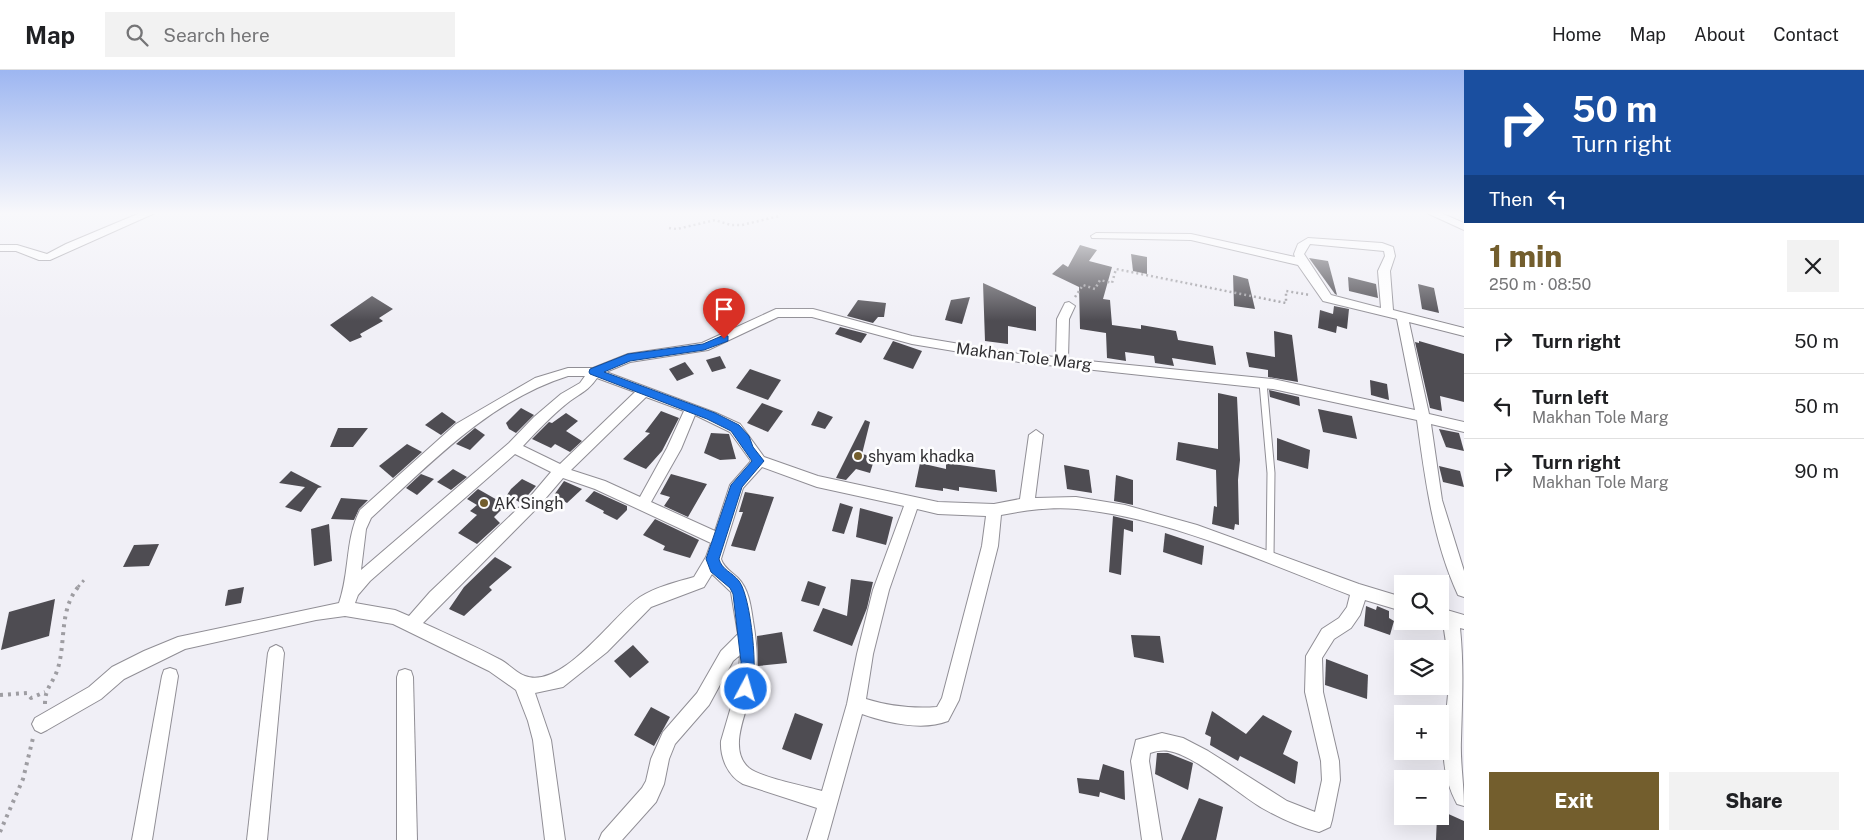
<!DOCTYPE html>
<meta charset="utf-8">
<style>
:root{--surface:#fff;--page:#f2f2f2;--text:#202124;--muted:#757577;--line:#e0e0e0;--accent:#735e2d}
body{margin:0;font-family:"Public Sans",sans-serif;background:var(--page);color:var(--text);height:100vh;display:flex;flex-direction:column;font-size:19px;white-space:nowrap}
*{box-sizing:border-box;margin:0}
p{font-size:16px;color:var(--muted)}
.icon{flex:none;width:28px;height:28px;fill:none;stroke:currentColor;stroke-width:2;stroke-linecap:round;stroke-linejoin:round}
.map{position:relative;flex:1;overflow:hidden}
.sheet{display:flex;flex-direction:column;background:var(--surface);width:400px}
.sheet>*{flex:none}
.banner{background:#1a4fa0;color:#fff;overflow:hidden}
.tools{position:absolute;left:1394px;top:505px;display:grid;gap:10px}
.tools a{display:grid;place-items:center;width:55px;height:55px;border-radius:0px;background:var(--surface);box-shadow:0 5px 20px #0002;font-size:25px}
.pin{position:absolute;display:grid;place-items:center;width:42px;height:42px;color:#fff;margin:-51px -21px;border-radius:50% 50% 50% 0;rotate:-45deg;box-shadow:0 0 5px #0007}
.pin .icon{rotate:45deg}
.me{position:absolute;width:55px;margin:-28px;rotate:6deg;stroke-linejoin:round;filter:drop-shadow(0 0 4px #0008)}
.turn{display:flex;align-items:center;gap:18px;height:105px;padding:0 25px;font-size:22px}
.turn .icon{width:65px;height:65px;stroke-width:2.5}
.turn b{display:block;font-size:35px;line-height:42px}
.then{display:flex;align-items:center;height:48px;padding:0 25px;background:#0003;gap:10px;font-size:19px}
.round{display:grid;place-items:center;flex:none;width:52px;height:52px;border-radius:0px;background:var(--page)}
.head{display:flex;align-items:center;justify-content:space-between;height:85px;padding:0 25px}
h1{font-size:30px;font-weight:800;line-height:38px;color:var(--accent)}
.primary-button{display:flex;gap:10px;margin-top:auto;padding:10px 25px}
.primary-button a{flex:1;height:58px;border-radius:0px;background:var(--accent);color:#fff;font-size:20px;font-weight:800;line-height:58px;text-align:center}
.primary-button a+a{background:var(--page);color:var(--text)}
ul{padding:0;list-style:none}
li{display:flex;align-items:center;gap:15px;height:65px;padding:0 25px;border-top:1px solid var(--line)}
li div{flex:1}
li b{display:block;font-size:19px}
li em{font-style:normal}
header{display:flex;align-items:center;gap:30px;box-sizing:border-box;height:70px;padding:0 25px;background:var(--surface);border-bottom:1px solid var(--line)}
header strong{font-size:24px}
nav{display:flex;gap:28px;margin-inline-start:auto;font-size:18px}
.search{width:350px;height:45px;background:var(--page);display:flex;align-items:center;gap:12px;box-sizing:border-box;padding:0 18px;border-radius:0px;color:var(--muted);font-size:19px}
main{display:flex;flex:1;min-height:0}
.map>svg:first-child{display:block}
.building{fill:#4e4c52}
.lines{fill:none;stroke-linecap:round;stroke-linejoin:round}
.service-casing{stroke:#908e95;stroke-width:9}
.minor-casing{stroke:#908e95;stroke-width:2}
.path-far2{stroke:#9e9da2;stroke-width:2.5;stroke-dasharray:2 3;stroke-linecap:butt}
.path-far1{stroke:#9e9da2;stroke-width:3;stroke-dasharray:2.5 4;stroke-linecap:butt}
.path{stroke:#9e9da2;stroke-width:4;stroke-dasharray:3 5;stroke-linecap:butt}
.service{stroke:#fff;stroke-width:7}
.minor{fill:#fff;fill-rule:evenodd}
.route{fill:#1a73e8;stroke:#114b97}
.poi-dot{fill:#735e2d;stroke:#fdfdfe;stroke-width:2}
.labels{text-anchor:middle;stroke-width:5;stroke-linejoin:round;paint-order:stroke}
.street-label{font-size:16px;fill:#302f32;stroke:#fdfdfe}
.poi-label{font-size:16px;fill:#302f32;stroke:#fdfdfe;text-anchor:start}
</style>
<header>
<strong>Map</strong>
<div class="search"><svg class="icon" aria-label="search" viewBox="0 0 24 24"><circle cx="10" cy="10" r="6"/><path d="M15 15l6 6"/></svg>Search here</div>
<nav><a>Home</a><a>Map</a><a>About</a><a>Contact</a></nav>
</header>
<main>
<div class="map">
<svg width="1464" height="770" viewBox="0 0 1464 770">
<rect width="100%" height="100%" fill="#f0eff6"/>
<g class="building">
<path d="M1080 175 1097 180 1089 191 1112 197 1103 229 1110 230 1112 255 1141 259V255L1176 261 1178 270 1213 276 1216 295 1172 288 1174 296 1155 293 1154 286 1125 282 1126 291 1107 288 1106 263 1080 259 1079 217 1052 204 1063 194 1068 197Z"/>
<path d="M1131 184 1147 187V204L1133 201Z"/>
<path d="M1309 188 1328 191 1337 225 1335 224Z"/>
<path d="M1233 205 1248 209 1255 239 1234 236Z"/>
<path d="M1348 207 1376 214 1378 228 1349 221Z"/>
<path d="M983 213 1036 237V261L1008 256V274L985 271Z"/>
<path d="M1418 214 1434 218 1439 243 1422 239Z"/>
<path d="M372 226 393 239 379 248 383 251 360 264 362 267 350 272 330 255Z"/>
<path d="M970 227 962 254 945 250 951 230Z"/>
<path d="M858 230 886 233 884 247H878L873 253 847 246Z"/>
<path d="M1334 236 1349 239 1347 259 1337 256 1336 263 1318 258 1320 240 1333 244Z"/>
<path d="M840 257 867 264 861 273 835 264Z"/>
<path d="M1274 261 1292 265 1298 312 1268 307V300L1249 297 1246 282 1275 287Z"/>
<path d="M893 271 922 281 913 299 883 289Z"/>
<path d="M1419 271 1464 284V332L1440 326 1442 341 1430 338 1415 272 1419 273Z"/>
<path d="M720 286 726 298 712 302 706 290Z"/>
<path d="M685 292 694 304 677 311 669 299Z"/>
<path d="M750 299 781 310 768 330 736 318Z"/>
<path d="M1370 310 1387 314 1389 330 1371 325Z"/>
<path d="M1269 320 1299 327 1300 336 1270 327Z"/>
<path d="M1218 323 1237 327 1240 390 1238 410 1239 455 1235 454 1234 460 1212 454 1214 436 1217 437 1216 400 1176 390 1178 372 1218 379Z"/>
<path d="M762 333 783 341 768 362 747 353Z"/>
<path d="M521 338 534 345 516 363 509 359 506 353Z"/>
<path d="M1318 339 1352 346 1357 369 1323 362Z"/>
<path d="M661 341 679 348 662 381 646 399 623 389 650 363 645 362Z"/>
<path d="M818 341 833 347 825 359 811 355Z"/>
<path d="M442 342 456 352 441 365 425 355Z"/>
<path d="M566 343 578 351 566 361 582 371 570 382 555 374 551 378 532 369 549 352 552 353Z"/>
<path d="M865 350 870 352 862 384 875 387 870 403 856 399 846 410 836 408Z"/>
<path d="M338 358H368L353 377H330Z"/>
<path d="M475 358 485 365 470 380 456 374Z"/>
<path d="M1439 359 1459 363 1464 381 1446 377Z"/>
<path d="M711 363 729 364 736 389 720 390 704 383Z"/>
<path d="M1277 368 1310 380 1308 399 1277 390Z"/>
<path d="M407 374 422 382 393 408 379 396Z"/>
<path d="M920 393 946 399V393L995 400 997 422 959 417V421L943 418V421L915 417Z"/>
<path d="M1064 395 1089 400 1092 423 1067 419Z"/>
<path d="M1439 396 1460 401 1464 417 1443 412Z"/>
<path d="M453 399 467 407 451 420 437 412Z"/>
<path d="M291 401 322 417 318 418 301 442 285 437 305 417 279 413Z"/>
<path d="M421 404 434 409 417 425 406 418Z"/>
<path d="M671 404 707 414 688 447 664 436 670 427 660 424Z"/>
<path d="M1116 405 1133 410V435L1114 431Z"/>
<path d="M522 409 536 416 521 433 507 425 511 419Z"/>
<path d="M564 411 582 419 567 433 554 425Z"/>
<path d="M478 419 506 435 494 447 500 453 477 474 458 463 477 445 470 441 477 435 467 429Z"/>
<path d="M594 421 627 436V440L617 450 603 443 604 441 585 431Z"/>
<path d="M745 422 774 427 755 481 731 476 743 442H739Z"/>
<path d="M341 428 368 430 359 439 354 450 331 449Z"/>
<path d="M840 433 853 437 844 464 832 461Z"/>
<path d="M860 438 893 447 886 475 856 467Z"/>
<path d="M1113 446 1133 451V462L1124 459 1121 505 1109 502Z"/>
<path d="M655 449 699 470 690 488 663 480 665 476 643 465Z"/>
<path d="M329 454 332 491 314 496 311 459Z"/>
<path d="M1165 463 1204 476 1202 495 1163 482Z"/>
<path d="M159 474 149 496 123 497 134 475Z"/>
<path d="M495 487 512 497 489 517 492 520 464 546 449 539 464 517Z"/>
<path d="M851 509 873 512 867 538 852 576 813 561 823 538 847 546Z"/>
<path d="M808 511 826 517 819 536 801 531Z"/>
<path d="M244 517 241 533 225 536 228 520Z"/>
<path d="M55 529 49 566 1 580 9 542Z"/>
<path d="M1366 536 1376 540 1377 536 1389 541V548L1394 551 1390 565 1364 556Z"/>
<path d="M782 562 787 593 758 596 757 566Z"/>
<path d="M1131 565 1160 566 1164 593 1134 587Z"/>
<path d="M633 575 649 592 630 608 614 591Z"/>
<path d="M1326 589 1368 605 1367 629 1325 615Z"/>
<path d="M651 637 670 647 654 676 634 665Z"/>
<path d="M1212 641 1246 664 1263 645 1292 661 1283 684 1298 692 1295 714 1240 686 1238 691 1210 675 1211 667 1205 664Z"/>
<path d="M795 643 823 654 811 690 782 679Z"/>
<path d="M1157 683H1168L1193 693 1188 720 1155 704Z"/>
<path d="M1103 694 1124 701 1125 730 1100 722 1099 727 1079 723 1077 708 1099 710Z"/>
<path d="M1199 728 1223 737 1216 770H1181Z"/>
<path d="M1444 742 1464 751V770H1436L1437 746 1444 748Z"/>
</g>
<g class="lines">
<defs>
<path id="service" d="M1263 313 1271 403 1270 487"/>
<g id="minor">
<path d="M140 143H155L50 190H39L16 181H0V175H17L47 184 66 174Z"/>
<path d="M1427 143H1441L1464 153V160Z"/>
<path d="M1096 163 1191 164 1295 187 1294 184 1298 174 1308 168 1382 173 1393 177 1395 186 1390 201 1393 240 1464 258V266L1409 252 1429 344 1464 352V362L1431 354 1442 430 1464 501V527L1458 525C1433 471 1425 409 1417 350L1273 319 1019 292 912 274 812 247H778L708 280 630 292 606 302 716 343 740 354 764 387 818 406 938 432 994 434 1020 429 1029 365 1036 360 1043 365 1035 428 1076 427 1125 435 1197 455 1359 514 1402 527V541L1365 530 1360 545 1351 558 1334 569 1322 588 1323 622 1339 691 1340 710 1332 750 1330 757 1319 762C1299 757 1280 748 1262 738 1237 723 1196 686 1169 681 1163 680 1156 681 1150 683L1149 691 1162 770H1142L1131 691 1136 670 1162 663 1183 668 1208 681 1287 731 1315 742 1322 710 1321 691 1305 622 1306 586 1322 559 1339 548 1347 537 1350 525C1264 492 1169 448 1077 439 1052 437 1025 440 1001 445L998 476 959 630 948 651C923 661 887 653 862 644L827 770H807L817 738 743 714C728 706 720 688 721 671L738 613 740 585 733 591 709 635 675 674 669 689 664 714 656 732 622 770H599L602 763 642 718 646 711 651 689 663 662 697 623 721 581 738 564 731 522 712 504 704 517 651 537 607 582 563 617 535 623 551 670 565 770H545L533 670 528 651 516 620 489 601 393 554 345 546 316 550 185 579 124 609 101 629 47 660 41 663 35 660 32 654 35 648 89 617 112 597 144 581 178 567 339 533C350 502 345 469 360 440L456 354 535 308 568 298H593L628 284 702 273 776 239H813L912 266 1019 284 1056 287 1057 249 1065 233 1069 232 1075 236 1069 249 1068 289 1273 309 1415 340 1397 249 1323 231 1298 195 1191 170 1092 168 1091 166ZM1310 174 1384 181 1385 186 1378 201 1381 238 1331 225 1304 184ZM568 306H585L580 313 561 324 534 347 509 373 361 500 366 459 371 448C431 393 489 331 568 306ZM597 308 635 322 560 394 523 376C538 360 553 344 570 331 581 323 589 320 597 308ZM646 327 684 341 667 378 640 427 605 411 571 400ZM695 345 730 362 751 391 730 415 715 461 651 432 681 379ZM515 384 551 402 529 428 430 522 409 546 395 540 355 533 358 525 370 511ZM762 397 817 417 904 436 873 520 857 584 847 634 822 721C804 716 762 708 749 698 724 677 753 631 756 604 758 587 756 568 753 551 751 537 749 519 738 508 732 502 724 498 721 489L743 418ZM563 408 595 419 711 473 706 487 694 507C676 512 656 517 640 527 613 545 563 620 525 606 516 603 508 593 499 589 475 576 449 565 423 553L539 436ZM917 439 938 444 986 446 982 476 942 628 937 637C913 639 889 636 866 629L873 584 889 520Z"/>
<path d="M1440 538 1464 545V559L1460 558C1464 596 1462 632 1461 670 1460 693 1464 714 1464 736L1457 734C1434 691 1447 656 1449 610 1449 591 1446 572 1443 553L1438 551H1440Z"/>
<path d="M276 575 282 578 284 583 267 770H247L268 583 270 578Z"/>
<path d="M170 598 176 600 178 606 152 770H132L162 606 164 600Z"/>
<path d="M405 599 411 601 413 607 417 770H397V607L399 601Z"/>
</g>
</defs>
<use href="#service" class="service-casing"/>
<use href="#minor" class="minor-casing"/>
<g class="path-far2">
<path d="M669 158 677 159 715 150 731 155H742L779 146 780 143"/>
<path d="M1075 227 1083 215 1095 219 1100 210 1112 213 1116 199 1286 233V221L1310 225"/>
</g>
<path class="path-far1" d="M78 517 85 509"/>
<g class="path">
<path d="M0 625 27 623 31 628 45 622"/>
<path d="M45 634C45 617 53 614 58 598 66 571 59 539 79 516"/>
<path d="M0 762 23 709 33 668"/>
</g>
<use href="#service" class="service"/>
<use href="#minor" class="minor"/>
</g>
<linearGradient id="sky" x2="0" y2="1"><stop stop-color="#9db6f1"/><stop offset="0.57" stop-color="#f8f8fb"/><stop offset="1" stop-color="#f8f8fb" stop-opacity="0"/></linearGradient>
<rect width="1464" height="251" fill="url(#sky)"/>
<path class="route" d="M724 265 728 266V271L704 280 630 291 604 302 715 343 739 355 749 366 753 377 764 391 742 417 719 489C722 500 732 502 739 511 751 526 759 606 751 624L746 626 741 624 739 619 741 592 733 524 730 518 711 502 706 489 731 415 752 391 731 361 707 349 590 304 589 302 590 299 628 284 703 274Z"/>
<g class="poi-dot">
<circle cx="858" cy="386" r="5"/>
<circle cx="484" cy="433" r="5"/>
</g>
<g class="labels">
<g class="street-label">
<text transform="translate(1024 286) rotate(7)" y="6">Makhan Tole Marg</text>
</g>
<g class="poi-label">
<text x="868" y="392">shyam khadka</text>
<text x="494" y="439">AK Singh</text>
</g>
</g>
</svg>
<div class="tools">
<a><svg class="icon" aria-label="search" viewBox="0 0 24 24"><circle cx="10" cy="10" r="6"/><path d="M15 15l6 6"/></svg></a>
<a><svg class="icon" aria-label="layers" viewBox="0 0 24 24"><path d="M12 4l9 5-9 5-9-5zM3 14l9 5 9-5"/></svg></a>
<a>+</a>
<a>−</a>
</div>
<div class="pin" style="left:724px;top:269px;background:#d93025"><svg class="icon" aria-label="arrive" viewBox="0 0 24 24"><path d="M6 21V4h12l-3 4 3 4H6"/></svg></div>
<svg class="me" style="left:746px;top:619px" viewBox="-20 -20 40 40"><circle r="17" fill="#1a73e8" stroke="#fff" stroke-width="3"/><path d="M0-11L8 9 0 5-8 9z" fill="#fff"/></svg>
</div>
<section class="sheet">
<div class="banner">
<div class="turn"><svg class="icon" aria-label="right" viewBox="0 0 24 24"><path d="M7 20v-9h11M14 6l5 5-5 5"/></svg><div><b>50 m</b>Turn right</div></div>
<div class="then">Then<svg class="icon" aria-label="left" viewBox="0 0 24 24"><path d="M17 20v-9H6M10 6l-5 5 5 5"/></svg></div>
</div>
<div class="head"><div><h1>1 min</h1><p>250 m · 08:50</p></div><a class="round"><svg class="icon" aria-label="close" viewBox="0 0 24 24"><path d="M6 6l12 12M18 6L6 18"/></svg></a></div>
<ul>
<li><svg class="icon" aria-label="right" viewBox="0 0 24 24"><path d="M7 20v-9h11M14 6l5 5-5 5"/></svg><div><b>Turn right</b></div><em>50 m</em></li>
<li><svg class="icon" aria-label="left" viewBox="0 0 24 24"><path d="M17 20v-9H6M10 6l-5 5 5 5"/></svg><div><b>Turn left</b><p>Makhan Tole Marg</p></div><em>50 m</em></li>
<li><svg class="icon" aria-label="right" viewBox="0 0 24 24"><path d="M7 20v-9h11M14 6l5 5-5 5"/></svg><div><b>Turn right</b><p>Makhan Tole Marg</p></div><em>90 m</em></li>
</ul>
<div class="primary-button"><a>Exit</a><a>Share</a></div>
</section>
</main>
